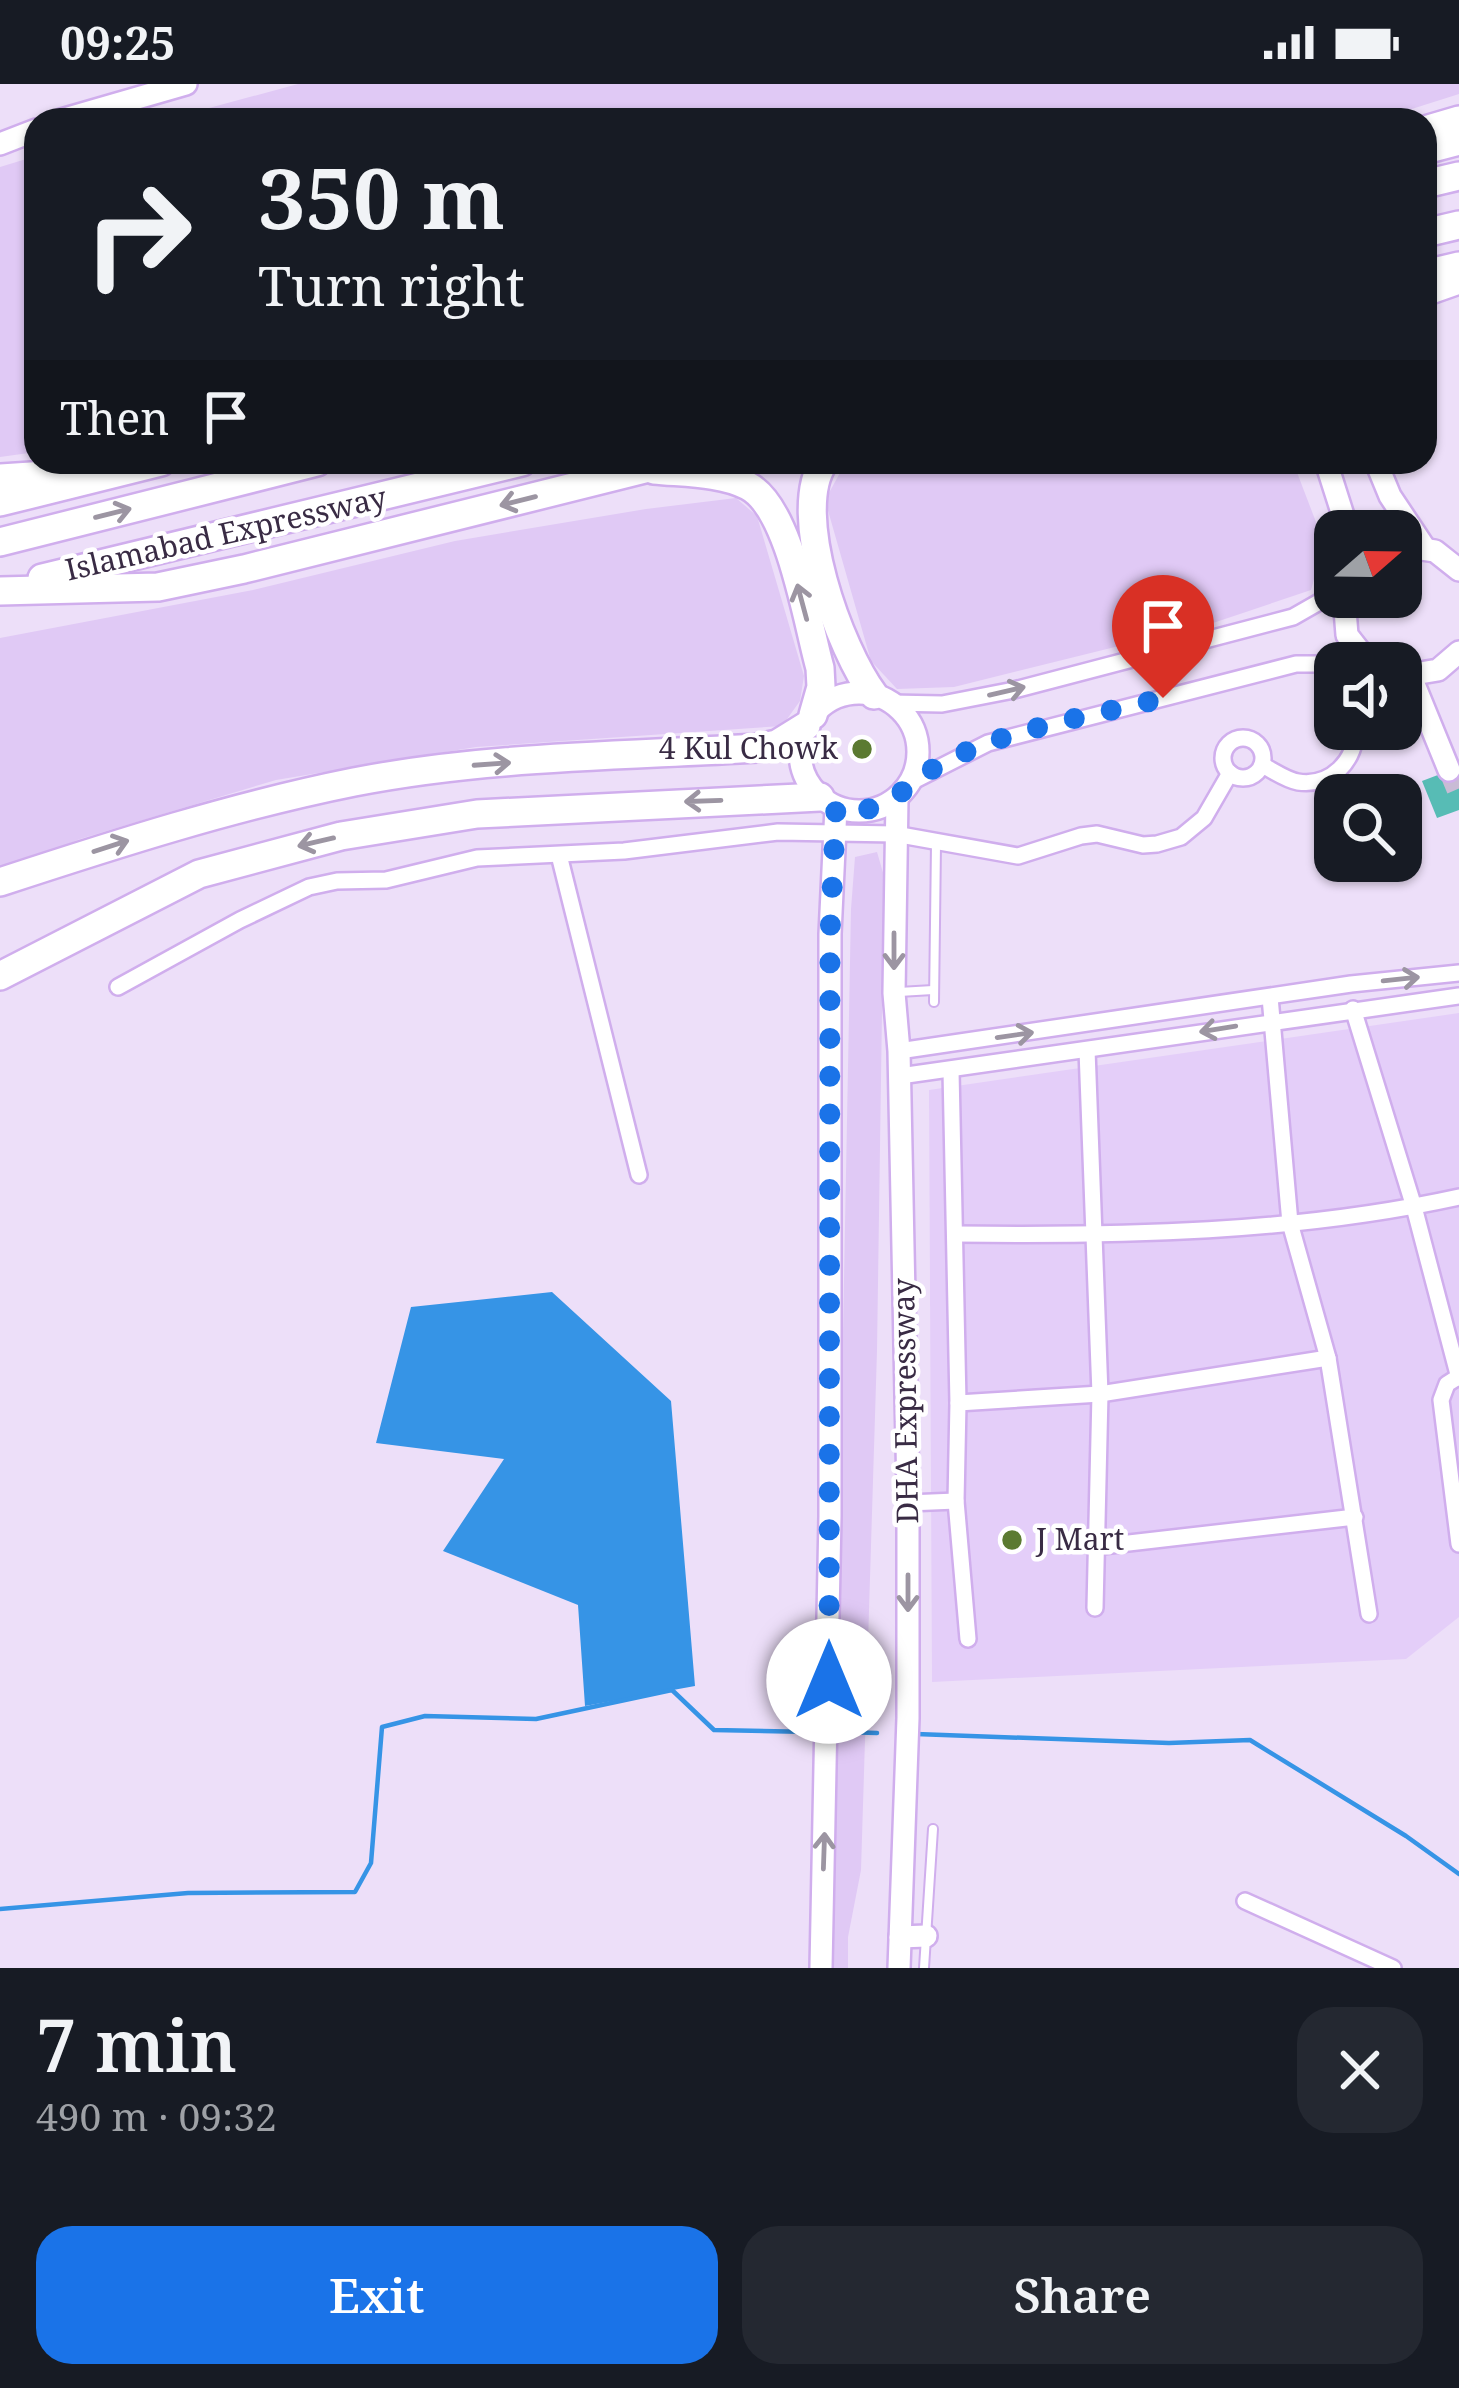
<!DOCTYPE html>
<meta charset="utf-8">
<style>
:root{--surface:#171b24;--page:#242831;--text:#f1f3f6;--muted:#9ea1a6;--accent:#1a73e8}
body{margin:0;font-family:"Noto Serif",serif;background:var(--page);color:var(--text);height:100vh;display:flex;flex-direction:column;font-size:45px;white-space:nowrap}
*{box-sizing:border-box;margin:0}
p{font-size:39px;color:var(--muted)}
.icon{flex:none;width:66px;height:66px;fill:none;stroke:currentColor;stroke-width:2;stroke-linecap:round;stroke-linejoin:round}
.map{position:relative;height:1884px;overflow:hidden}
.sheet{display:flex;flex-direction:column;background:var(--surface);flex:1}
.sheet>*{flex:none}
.top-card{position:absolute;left:24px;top:24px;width:1413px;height:366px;border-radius:36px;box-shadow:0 3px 9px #0004;background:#171b24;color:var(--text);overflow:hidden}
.needle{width:78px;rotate:70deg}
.controls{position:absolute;left:1314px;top:426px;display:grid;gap:24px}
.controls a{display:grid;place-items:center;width:108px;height:108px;border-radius:24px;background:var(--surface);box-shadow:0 3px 9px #0004;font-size:60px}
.pin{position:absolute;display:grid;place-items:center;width:102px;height:102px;color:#fff;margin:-123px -51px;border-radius:50% 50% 50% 0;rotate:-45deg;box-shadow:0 0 12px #0007}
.pin .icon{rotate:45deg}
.me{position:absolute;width:132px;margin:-66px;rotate:0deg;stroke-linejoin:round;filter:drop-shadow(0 0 9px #0008)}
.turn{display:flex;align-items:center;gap:42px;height:252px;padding:0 36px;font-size:54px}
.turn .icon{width:156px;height:156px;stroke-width:2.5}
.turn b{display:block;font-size:84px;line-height:102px}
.then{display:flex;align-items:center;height:114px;padding:0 36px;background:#0003;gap:24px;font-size:45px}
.round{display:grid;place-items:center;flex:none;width:126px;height:126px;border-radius:36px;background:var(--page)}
.overview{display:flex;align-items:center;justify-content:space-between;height:204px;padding:0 36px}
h1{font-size:72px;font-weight:600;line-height:90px}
.cta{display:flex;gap:24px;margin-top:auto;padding:24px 36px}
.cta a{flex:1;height:138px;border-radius:36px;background:var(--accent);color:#fff;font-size:48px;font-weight:600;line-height:138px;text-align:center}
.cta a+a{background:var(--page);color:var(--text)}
.status{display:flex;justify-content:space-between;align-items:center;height:84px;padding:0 60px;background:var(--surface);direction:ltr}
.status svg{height:33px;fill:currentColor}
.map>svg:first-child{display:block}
.built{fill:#e4cef9}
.green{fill:#e0c9f5}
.water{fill:#3694e6}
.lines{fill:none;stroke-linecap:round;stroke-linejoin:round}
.stream{stroke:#3694e6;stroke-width:4.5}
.building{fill:#57bcb5}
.secondary-tunnel{stroke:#c9bbd5;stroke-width:21;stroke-dasharray:21 10;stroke-linecap:butt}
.lane-casing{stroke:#d0aeed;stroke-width:12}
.street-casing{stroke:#d0aeed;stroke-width:20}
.secondary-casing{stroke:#d0aeed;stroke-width:26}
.highway-casing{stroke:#d0aeed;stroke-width:32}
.lane{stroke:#fff;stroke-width:8}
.street{stroke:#fff;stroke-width:15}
.secondary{stroke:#fff;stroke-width:21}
.highway{stroke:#fff;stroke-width:27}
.oneway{stroke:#9c95a2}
.route{stroke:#1a73e8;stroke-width:21;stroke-dasharray:0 37.8}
.poi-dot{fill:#5b7a31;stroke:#fff;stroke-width:4.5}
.labels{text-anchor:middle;stroke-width:9;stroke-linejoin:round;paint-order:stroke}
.street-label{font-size:30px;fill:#392b44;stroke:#fff}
.poi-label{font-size:30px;fill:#392b44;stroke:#fff;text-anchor:end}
</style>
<div class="status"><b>09:25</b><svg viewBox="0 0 49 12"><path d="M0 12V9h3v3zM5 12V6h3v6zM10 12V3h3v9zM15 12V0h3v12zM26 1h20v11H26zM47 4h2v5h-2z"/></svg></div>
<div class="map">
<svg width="1459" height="1884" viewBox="0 0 1459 1884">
<rect width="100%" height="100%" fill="#eddff9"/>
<path class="built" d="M1459 929V1533L1406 1575 932 1598 929 1006Z"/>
<g class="green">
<path d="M298 0H1459V10L1377 36H165Z"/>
<path d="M36 72V368L0 373V83Z"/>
<path d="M846 378H1293L1324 459 1311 506 1216 538 954 603 897 605 871 577 825 416Z"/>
<path d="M736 414 757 432 804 592 800 617 782 642 476 663 276 696 80 755 0 787V554L253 506 455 457 646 425Z"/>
<path d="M877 768 884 792 877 1267 861 1786 848 1853V1884H831L851 825 855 773Z"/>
</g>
<path class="water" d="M552 1208 671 1317 695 1602 585 1622 578 1521 443 1467 504 1375 376 1359 411 1223Z"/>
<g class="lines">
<g class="stream">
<path d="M842 1648 877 1649"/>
<path d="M916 1650 1169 1659 1250 1656 1406 1752 1459 1790"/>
<path d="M0 1825 188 1809 355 1808 371 1779 382 1643 425 1632 536 1635 672 1606 714 1646 812 1648"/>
</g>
</g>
<path class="building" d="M1459 683V726L1437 734 1422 697Z"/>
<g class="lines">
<path class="secondary-tunnel" d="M1449 686 1459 710"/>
<defs>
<g id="lane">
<path d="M899 908 933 906"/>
<path d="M934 918 936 760"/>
<path d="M924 1884 933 1745"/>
</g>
<g id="street">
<path d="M891 619 942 620 1014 606 1293 533 1335 509"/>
<circle cx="1243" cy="674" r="20"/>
<path d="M1262 681C1274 687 1286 696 1298 698 1331 703 1357 676 1355 645"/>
<path d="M911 698 988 659 1296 580H1335"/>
<path d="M559 771 639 1091"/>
<path d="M118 903 240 836 309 803 337 797 386 796 477 774 624 767 778 748 895 750 1018 772 1081 752 1097 750 1143 761 1157 760 1181 753 1204 734 1230 689"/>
<path d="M1270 913 1290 1139 1328 1274 1369 1530"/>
<path d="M1353 925 1414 1123 1459 1294"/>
<path d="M1087 966 1100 1310 1095 1524"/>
<path d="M899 967 1351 900 1459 889"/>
<path d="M951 987 958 1319 956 1417 968 1555"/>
<path d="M900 992 1459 912"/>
<path d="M956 1150C1123 1152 1295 1149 1459 1113"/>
<path d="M1458 1293 1447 1300 1441 1316 1459 1460"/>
<path d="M958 1319 1100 1310 1328 1274"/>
<path d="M908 1419 956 1417"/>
<path d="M1094 1463 1355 1433"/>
<path d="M1245 1817 1393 1884"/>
</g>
<g id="secondary">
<path d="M61 36 186 0"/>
<path d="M0 60 36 46"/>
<path d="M1425 211 1459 199"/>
<path d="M1326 378 1348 447"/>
<path d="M1376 378 1390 412 1424 463"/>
<path d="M1401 462 1435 467 1459 486"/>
<path d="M1344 513 1347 551 1369 579"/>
<path d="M1402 592 1438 586 1459 568"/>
<path d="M1411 593 1449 686"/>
<circle cx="859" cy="668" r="59"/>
<path d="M897 714 894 909 899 967 908 1409V1634L899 1884"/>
<path d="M900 1853 926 1852"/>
<path d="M821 1884 830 1432V850L836 723"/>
</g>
<g id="highway">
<path d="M1425 46 1459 36"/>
<path d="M1425 66 1459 57"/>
<path d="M1425 100 1459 92"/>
<path d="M1425 149 1459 141"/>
<path d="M1425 190 1459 182"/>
<path d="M824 378C789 428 840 566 874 611"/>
<path d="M654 386C684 389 721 388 748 402 790 424 807 538 820 584L821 603 813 631"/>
<path d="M0 394 62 390"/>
<path d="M0 418 161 378"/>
<path d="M0 458 317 378"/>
<path d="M42 494 522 378"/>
<path d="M0 507 158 503 244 485 673 378"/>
<path d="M0 798C116 760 234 722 354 698 486 672 623 672 757 664L777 660 806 642"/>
<path d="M0 892 199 790 341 752 477 730 820 713"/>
</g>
</defs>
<use href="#lane" class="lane-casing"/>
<use href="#street" class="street-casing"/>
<use href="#secondary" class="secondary-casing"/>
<use href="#highway" class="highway-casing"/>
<use href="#lane" class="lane"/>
<use href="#street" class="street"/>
<use href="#secondary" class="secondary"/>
<use href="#highway" class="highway"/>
</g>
<defs><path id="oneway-shaft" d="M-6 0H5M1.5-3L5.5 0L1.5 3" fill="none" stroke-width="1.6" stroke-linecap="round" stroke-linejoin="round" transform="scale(3)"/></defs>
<g class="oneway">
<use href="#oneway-shaft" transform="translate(518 417) rotate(166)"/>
<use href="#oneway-shaft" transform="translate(113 429) rotate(-14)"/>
<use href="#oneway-shaft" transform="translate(802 518) rotate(-105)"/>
<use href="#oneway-shaft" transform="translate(1007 607) rotate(-13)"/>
<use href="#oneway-shaft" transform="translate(492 680) rotate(-4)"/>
<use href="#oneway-shaft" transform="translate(703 717) rotate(178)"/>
<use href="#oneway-shaft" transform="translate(316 758) rotate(167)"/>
<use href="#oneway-shaft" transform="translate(111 762) rotate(-18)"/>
<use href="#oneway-shaft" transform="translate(894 867) rotate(90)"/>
<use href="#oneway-shaft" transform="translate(1401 895) rotate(-6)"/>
<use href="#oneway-shaft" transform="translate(1218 945) rotate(171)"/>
<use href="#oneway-shaft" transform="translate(1015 951) rotate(-8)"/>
<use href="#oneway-shaft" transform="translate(908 1509) rotate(90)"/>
<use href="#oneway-shaft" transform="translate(824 1767) rotate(-88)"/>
</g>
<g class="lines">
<path class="route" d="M829 1597 830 850 836 723C884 737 903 701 941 680 1007 644 1090 633 1163 614"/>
</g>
<g class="poi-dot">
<circle cx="862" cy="665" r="12"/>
<circle cx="1012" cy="1456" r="12"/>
</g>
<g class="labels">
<g class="street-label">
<text transform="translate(226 450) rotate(-13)" y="10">Islamabad Expressway</text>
<text transform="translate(906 1317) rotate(-91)" y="10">DHA Expressway</text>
</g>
<g class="poi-label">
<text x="838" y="675">4 Kul Chowk</text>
<text x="1036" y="1466" text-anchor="start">J Mart</text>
</g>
</g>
</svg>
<div class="controls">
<a><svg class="needle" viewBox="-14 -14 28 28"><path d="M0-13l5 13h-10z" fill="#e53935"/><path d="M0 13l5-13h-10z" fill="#9ea1a6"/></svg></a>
<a><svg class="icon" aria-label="sound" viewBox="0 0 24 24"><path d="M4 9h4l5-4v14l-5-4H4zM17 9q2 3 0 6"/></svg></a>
<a><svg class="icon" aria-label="search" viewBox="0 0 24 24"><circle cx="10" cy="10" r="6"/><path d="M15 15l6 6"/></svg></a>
</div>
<div class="pin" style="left:1163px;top:614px;background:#d93025"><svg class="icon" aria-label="arrive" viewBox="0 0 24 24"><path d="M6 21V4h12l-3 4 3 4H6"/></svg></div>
<svg class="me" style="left:829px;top:1597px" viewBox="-20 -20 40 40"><circle r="19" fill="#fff"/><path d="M0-13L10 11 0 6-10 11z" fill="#1a73e8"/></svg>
<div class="top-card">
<div class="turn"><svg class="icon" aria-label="right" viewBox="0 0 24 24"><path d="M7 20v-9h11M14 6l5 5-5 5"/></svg><div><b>350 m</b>Turn right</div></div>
<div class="then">Then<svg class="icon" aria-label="arrive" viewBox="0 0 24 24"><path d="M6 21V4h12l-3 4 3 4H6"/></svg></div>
</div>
</div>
<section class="sheet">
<div class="overview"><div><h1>7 min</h1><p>490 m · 09:32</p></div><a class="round"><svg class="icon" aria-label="close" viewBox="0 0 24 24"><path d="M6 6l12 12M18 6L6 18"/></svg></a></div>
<div class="cta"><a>Exit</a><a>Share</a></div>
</section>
